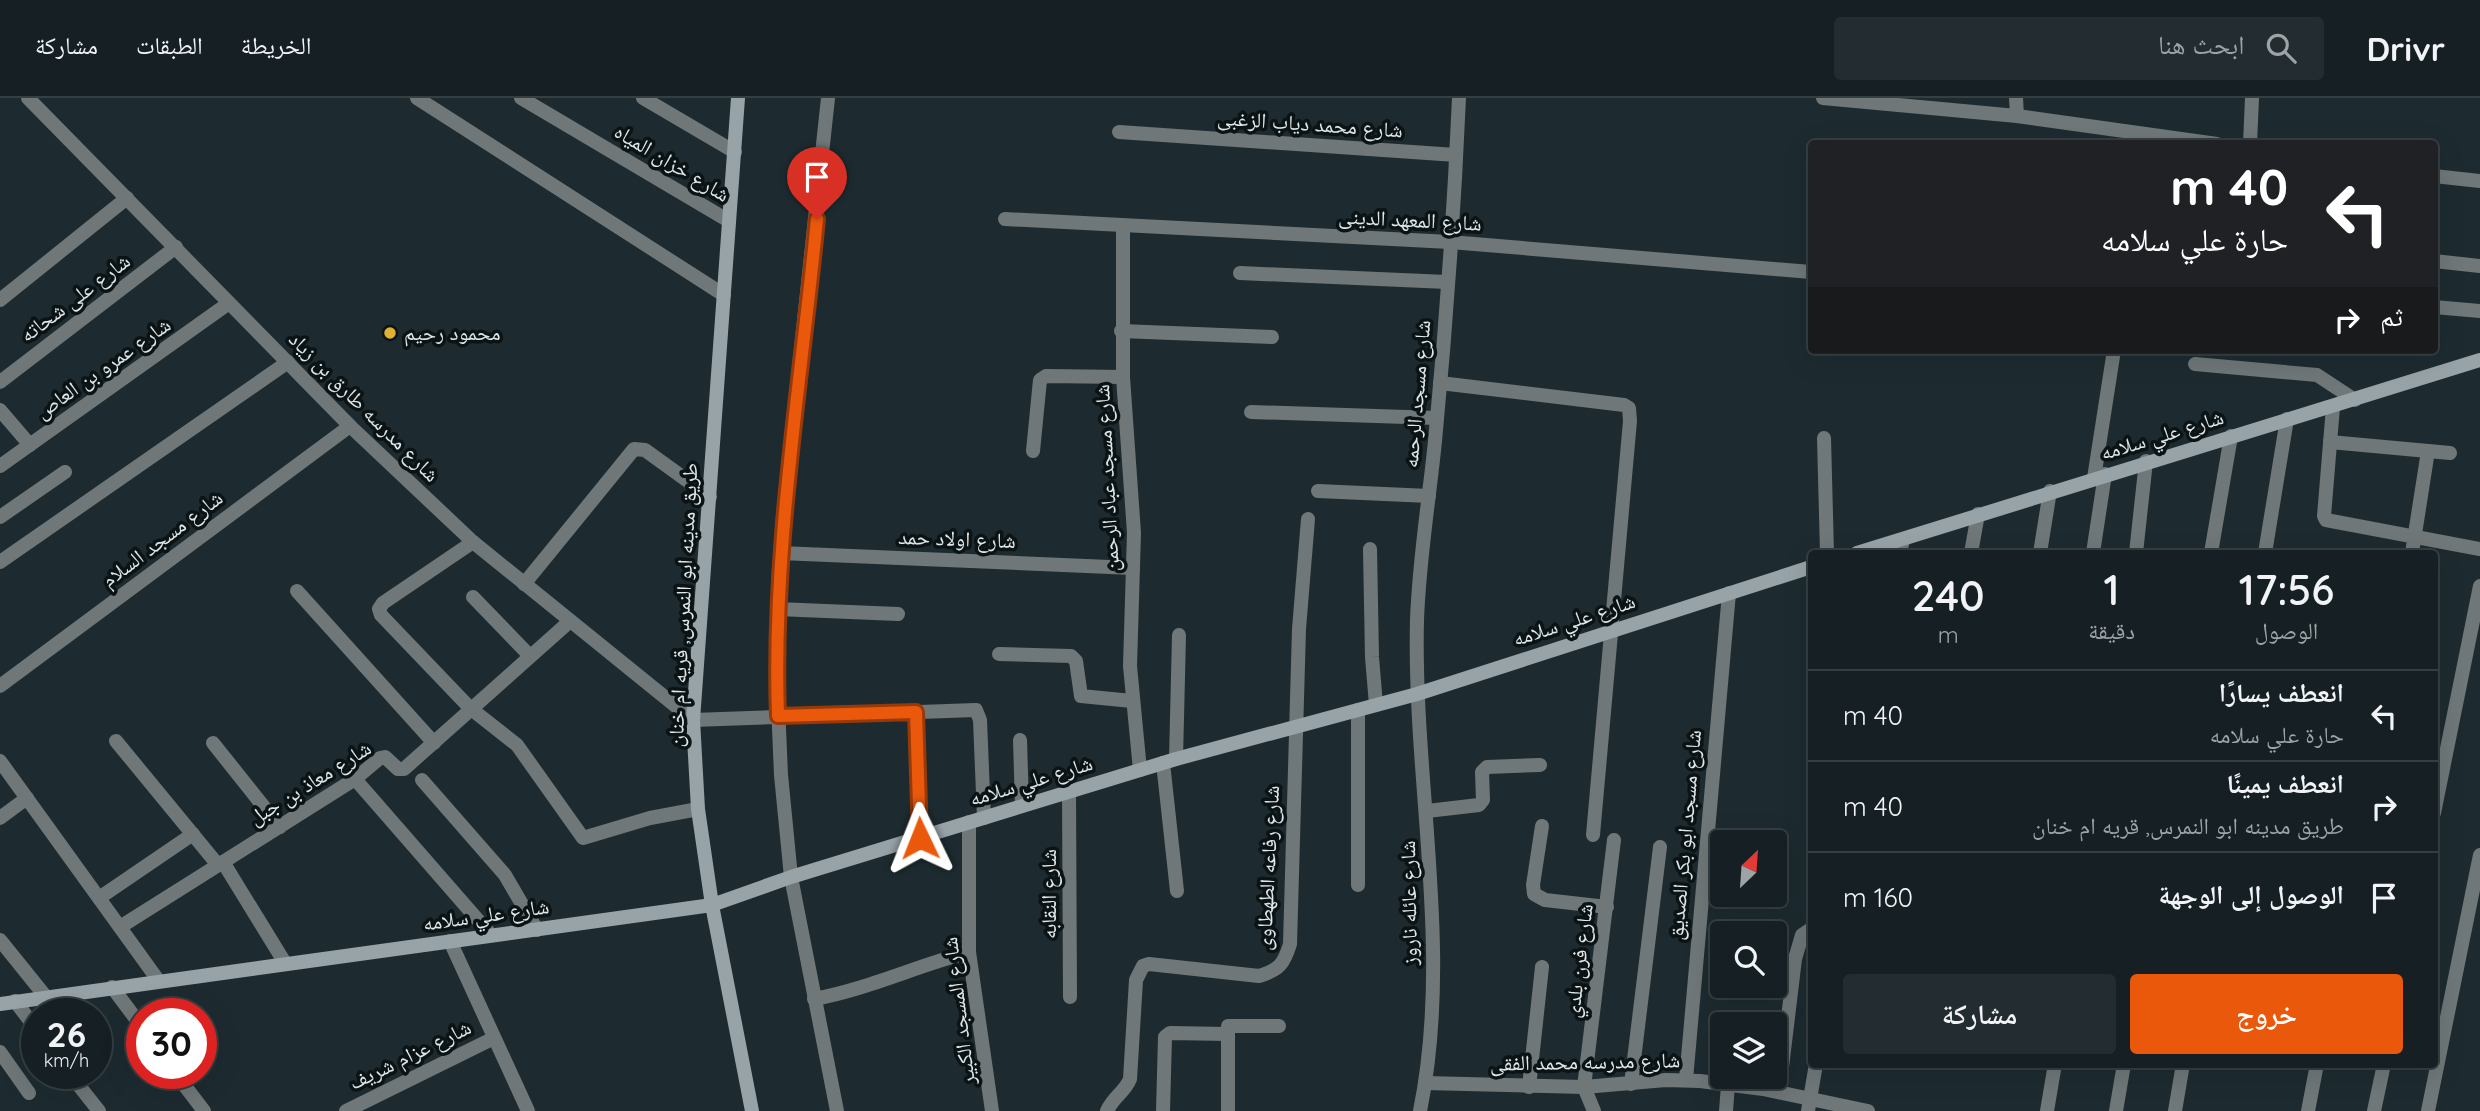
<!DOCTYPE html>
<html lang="ar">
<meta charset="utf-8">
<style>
:root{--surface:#162024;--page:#232d31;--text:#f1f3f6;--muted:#9ea3a6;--line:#353e41;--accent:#ea580c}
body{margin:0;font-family:Quicksand,"Noto Naskh Arabic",sans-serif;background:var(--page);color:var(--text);direction:rtl;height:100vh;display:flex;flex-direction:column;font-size:26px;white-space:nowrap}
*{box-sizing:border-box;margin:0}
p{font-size:23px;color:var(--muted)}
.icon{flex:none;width:38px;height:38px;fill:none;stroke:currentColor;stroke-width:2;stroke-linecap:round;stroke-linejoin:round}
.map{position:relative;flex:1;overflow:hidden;direction:ltr}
.panel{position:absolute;left:1808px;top:452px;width:630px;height:518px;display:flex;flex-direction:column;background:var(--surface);border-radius:7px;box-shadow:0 7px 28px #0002,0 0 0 2px var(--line);direction:rtl}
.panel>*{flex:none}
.guide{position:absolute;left:1808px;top:42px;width:630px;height:214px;border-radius:7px;box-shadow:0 7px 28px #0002,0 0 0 2px var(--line);direction:rtl;background:#202124;color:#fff;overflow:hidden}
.needle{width:46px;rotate:25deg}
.controls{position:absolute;left:1710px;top:732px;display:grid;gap:14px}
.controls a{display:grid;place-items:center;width:77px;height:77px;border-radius:7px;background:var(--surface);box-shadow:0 7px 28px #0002,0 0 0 2px var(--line);font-size:35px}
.speed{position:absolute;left:21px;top:900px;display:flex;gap:14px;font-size:35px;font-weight:700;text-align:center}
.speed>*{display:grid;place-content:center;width:91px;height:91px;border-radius:50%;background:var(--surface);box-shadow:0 7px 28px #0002,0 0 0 2px var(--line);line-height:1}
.speed small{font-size:18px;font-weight:400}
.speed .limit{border:10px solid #d22;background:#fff;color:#111}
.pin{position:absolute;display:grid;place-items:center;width:60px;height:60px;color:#fff;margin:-72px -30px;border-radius:50% 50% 50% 0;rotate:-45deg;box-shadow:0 0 7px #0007}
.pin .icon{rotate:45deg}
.me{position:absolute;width:77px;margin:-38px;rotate:358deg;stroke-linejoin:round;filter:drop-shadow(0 0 5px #0008)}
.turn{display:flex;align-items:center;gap:24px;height:147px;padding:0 35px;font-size:32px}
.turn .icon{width:91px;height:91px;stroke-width:2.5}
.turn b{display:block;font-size:49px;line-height:60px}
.then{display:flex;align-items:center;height:66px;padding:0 35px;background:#0003;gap:14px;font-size:26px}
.eta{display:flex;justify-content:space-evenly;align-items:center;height:119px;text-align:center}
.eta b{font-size:42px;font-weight:600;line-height:49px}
.action{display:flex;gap:14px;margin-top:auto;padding:14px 35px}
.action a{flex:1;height:80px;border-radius:7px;background:var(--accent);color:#fff;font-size:28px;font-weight:600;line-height:80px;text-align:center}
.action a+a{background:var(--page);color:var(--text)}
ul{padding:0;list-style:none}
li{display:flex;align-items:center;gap:21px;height:91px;padding:0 35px;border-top:2px solid var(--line)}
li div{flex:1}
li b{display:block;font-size:26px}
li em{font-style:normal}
header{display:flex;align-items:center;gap:42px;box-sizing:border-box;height:98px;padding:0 35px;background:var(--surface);border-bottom:2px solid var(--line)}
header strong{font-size:33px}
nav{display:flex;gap:38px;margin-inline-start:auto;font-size:24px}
.search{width:490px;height:63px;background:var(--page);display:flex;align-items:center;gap:18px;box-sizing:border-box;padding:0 24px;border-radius:7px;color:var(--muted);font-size:26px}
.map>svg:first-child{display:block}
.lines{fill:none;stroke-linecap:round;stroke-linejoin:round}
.street{stroke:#6f7779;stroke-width:14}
.secondary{stroke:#97a3a7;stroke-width:14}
.route-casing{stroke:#983908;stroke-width:18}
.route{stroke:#ea580c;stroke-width:12}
.poi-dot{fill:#e0b034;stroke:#0c1315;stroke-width:2.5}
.labels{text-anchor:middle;stroke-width:7;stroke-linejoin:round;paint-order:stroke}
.street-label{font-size:21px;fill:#dee7ea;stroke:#0c1315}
.poi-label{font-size:21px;fill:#dee7ea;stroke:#0c1315;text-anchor:start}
</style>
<header>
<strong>Drivr</strong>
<div class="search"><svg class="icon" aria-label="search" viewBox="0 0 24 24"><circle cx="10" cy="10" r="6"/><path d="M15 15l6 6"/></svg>ابحث هنا</div>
<nav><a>الخريطة</a><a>الطبقات</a><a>مشاركة</a></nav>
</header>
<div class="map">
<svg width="2480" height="1013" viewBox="0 0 2480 1013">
<rect width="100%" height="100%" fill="#1d2b30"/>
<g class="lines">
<g class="street">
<path d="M28 0 350 328 473 444 693 622 976 612 980 622 984 720"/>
<path d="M417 0 724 197"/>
<path d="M521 0 729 123"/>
<path d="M643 0 735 54"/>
<path d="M828 0 783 417 778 489 777 583 781 677 791 779 837 1013"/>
<path d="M1823 0 2017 18 2217 46"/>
<path d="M2016 0 2017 18"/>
<path d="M1119 34 1456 57"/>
<path d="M2250 46 2252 0"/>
<path d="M2434 78 2480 83"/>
<path d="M1005 121 1450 144 1811 174"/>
<path d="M1123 128V279L1134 435 1130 568 1140 672"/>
<path d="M2434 163 2480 168"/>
<path d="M1240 175 1447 184"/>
<path d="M0 202 127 100"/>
<path d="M2434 209 2480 213"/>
<path d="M1121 233 1272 239"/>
<path d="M2195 266 2317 277 2355 302"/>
<path d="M0 284 176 149"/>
<path d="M1440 285 1624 307 1629 310 1630 323 1593 737"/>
<path d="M2333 309 2324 418 2326 422 2480 451"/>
<path d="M0 312 30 347"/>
<path d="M1251 314 1437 320"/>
<path d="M1824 340 1827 455"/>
<path d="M2330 344 2450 355"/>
<path d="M1033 353 1040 282 1046 278 1123 279"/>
<path d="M0 368 229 205"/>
<path d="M2094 380 2114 252"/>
<path d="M1318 393 1429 398"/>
<path d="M0 419 65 374"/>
<path d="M473 444 383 505 379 511 381 517 470 610 517 647 583 740 650 720 698 711"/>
<path d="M1370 451 1372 559 1376 607"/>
<path d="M780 455 1133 470"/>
<path d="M1900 455 1903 442"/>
<path d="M1971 455 1978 416"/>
<path d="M2040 455 2050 393"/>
<path d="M2093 455 2105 376"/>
<path d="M2136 455 2146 363"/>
<path d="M2211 455 2231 338"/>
<path d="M2265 455 2287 321"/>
<path d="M2412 455 2428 353"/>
<path d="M0 464 288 264"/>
<path d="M524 486 634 351 645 352 710 399"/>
<path d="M297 493 434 645"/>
<path d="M473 499 530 558"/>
<path d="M777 511 898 516"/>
<path d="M999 556 1071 558 1076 563 1081 598 1132 603"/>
<path d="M0 588 350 328"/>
<path d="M1358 612V787"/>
<path d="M916 614 921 740"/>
<path d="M1020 642 1022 708"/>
<path d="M116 643 218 767"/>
<path d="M213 645 280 729"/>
<path d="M1176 661 1179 537"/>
<path d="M0 663 158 882"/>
<path d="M1163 665 1177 793"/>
<path d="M355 681 491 837"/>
<path d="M422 682 505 777 537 832"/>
<path d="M1069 694 1070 899"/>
<path d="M1427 713 1479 707 1483 702 1482 674 1487 669 1540 667"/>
<path d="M2434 715 2480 488"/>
<path d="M0 720 27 700"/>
<path d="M969 724V854L992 1013"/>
<path d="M1542 728 1533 787 1534 796 1545 802 1607 809"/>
<path d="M223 764 285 865"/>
<path d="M99 800 193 736"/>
<path d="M120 829 355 681 380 660 385 659 398 671H404L569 524"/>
<path d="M0 842 46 899"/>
<path d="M450 843 528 1013"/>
<path d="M112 889 142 929"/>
<path d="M814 901C868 891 916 868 969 854"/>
<path d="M15 903 37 932"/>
<path d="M0 954 29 995"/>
<path d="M69 975 99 1013"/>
<path d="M175 975 204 1013"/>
<path d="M1686 982 1729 495"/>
<path d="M1425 985 1584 989 1666 982 1700 983 1763 991 1868 1013"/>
<path d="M1631 986 1660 749"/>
<path d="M1529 989 1542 869"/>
<path d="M1779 994 1795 861 1802 837 1811 831"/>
<path d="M346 1013 494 940"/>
<path d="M1107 1013C1113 999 1125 994 1130 981L1136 882 1143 868 1149 866 1259 878C1279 872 1284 866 1290 846L1299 531 1308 421"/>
<path d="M1163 1013 1165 939 1170 935 1227 936"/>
<path d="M1228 1013V928H1279"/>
<path d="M1420 1013C1453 850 1413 686 1417 522 1419 462 1429 403 1435 343 1446 229 1454 114 1459 0"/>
<path d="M1594 1013 1584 989 1614 742"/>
<path d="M1726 1013 1728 987"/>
<path d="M1808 1013 1816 966"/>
<path d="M2047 1013 2055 966"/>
<path d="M2116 1013 2124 966"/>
<path d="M2175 1013 2183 966"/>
<path d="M2308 1013 2317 966"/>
<path d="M2374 1013 2384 966"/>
<path d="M2428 1013 2480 757"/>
</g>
<g class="secondary">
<path d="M738 0 693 622 698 711 712 807 752 1013"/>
<path d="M1857 455 2480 262"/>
<path d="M0 906 712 807 791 779 1176 661 1417 596 1811 469"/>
</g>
</g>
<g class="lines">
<defs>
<path id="route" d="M817 121C801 287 772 451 778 618L916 614 920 740"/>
</defs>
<use href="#route" class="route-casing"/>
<use href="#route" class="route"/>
</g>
<circle class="poi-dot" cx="390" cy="235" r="7"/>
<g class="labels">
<g class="street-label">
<text transform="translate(1310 26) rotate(4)" y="7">شارع محمد دياب الزغبى</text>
<text transform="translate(672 65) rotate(31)" y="7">شارع خزان المياه</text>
<text transform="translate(1410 122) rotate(3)" y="7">شارع المعهد الدينى</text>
<text transform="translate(75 200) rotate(-37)" y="7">شارع على شحاته</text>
<text transform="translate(103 270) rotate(-35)" y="7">شارع عمرو بن العاص</text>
<text transform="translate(1417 296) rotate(-85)" y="7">شارع مسجد الرحمه</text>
<text transform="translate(364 309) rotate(45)" y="7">شارع مدرسه طارق بن زياد</text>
<text transform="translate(2162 337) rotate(-17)" y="7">شارع علي سلامه</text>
<text transform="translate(1107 380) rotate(-93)" y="7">شارع مسجد عباد الرحمن</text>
<text transform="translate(162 441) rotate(-37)" y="7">شارع مسجد السلام</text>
<text transform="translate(957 441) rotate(2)" y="7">شارع اولاد حمد</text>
<text transform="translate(683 507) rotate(-87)" y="7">طريق مدينه ابو النمرس, قريه ام خنان</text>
<text transform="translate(1574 522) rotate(-18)" y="7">شارع علي سلامه</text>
<text transform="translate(1031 683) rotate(-17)" y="7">شارع علي سلامه</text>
<text transform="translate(310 685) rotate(-32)" y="7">شارع معاذ بن جبل</text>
<text transform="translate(1685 737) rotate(-85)" y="7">شارع مسجد ابو بكر الصديق</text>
<text transform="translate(1268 770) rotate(-87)" y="7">شارع رفاعه الطهطاوى</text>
<text transform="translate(1049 796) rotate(-90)" y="7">شارع النقابه</text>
<text transform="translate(1409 805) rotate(-91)" y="7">شارع عائله ناروز</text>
<text transform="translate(486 817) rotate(-8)" y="7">شارع علي سلامه</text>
<text transform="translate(1579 863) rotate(-83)" y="7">شارع فرن بلدي</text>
<text transform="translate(959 913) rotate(-97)" y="7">شارع المسجد الكبير</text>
<text transform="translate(410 957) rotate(-26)" y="7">شارع عزام شريف</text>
<text transform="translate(1585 964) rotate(-1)" y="7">شارع مدرسه محمد الفقى</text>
</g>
<g class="poi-label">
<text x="404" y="242">محمود رحيم</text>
</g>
</g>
</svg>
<div class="controls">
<a><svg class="needle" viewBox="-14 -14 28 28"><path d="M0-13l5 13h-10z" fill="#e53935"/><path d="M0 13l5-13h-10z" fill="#9ea3a6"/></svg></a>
<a><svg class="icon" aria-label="search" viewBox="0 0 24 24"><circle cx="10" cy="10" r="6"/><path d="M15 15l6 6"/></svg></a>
<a><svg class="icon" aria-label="layers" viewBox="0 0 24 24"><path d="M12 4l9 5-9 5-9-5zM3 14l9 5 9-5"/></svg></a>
</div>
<div class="speed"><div>26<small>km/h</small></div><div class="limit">30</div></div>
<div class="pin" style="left:817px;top:121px;background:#d93025"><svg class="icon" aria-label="arrive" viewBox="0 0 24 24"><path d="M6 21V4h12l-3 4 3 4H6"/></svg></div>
<svg class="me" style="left:920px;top:740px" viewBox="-20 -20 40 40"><path d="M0-17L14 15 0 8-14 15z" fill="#ea580c" stroke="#fff" stroke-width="4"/></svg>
<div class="guide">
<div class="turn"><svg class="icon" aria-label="left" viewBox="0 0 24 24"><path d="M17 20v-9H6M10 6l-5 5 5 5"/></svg><div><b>40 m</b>حارة علي سلامه</div></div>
<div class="then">ثم<svg class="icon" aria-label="right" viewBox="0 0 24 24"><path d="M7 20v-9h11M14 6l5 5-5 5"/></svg></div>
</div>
<section class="panel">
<div class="eta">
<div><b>17:56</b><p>الوصول</p></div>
<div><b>1</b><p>دقيقة</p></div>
<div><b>240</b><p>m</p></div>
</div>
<ul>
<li><svg class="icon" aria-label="left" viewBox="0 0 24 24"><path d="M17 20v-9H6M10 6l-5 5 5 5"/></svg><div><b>انعطف يسارًا</b><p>حارة علي سلامه</p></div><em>40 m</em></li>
<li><svg class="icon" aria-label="right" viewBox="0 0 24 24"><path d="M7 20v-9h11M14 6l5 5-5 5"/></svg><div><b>انعطف يمينًا</b><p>طريق مدينه ابو النمرس, قريه ام خنان</p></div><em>40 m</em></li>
<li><svg class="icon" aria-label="arrive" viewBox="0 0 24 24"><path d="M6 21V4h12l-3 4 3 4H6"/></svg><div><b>الوصول إلى الوجهة</b></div><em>160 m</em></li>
</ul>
<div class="action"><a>خروج</a><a>مشاركة</a></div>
</section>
</div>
